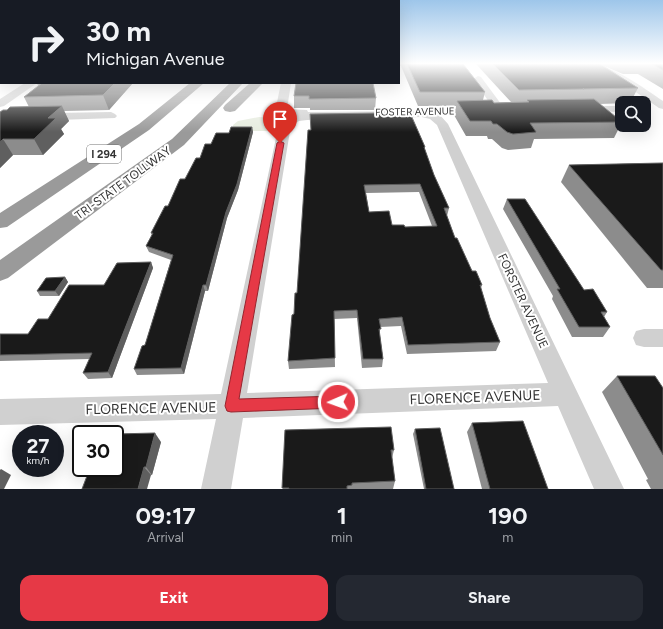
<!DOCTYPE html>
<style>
:root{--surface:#171b24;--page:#242831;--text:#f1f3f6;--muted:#9ea1a6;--accent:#e63946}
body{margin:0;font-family:Figtree,sans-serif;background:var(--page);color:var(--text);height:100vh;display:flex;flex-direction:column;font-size:15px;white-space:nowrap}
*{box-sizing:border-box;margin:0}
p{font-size:13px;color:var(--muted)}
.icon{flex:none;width:22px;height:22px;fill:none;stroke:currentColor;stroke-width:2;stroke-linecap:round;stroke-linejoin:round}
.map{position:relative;height:489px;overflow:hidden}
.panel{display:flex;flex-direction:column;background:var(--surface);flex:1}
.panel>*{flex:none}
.guide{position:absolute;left:0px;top:0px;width:400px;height:84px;box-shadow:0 4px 16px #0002;background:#171b24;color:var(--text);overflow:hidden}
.fabs{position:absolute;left:615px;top:96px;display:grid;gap:8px}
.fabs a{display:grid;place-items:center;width:36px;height:36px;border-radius:8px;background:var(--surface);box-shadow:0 4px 16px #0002;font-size:20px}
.speed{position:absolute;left:12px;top:425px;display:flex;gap:8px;font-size:20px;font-weight:700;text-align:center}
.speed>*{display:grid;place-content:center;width:52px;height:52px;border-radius:50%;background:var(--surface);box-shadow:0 4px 16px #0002;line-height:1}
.speed small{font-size:10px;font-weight:400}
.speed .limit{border:2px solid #111;border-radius:6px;background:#fff;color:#111}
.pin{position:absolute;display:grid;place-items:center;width:34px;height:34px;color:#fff;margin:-41px -17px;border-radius:50% 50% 50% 0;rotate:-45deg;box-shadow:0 0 4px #0007}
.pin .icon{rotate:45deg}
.me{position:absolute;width:44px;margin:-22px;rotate:268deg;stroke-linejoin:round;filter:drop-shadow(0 0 3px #0008)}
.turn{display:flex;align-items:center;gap:14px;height:84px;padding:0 20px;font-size:18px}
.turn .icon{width:52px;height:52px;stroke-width:2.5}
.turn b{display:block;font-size:28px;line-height:34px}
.eta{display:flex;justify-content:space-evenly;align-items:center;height:68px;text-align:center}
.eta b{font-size:24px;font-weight:700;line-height:28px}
.primary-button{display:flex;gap:8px;margin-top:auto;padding:8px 20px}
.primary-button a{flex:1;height:46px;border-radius:12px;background:var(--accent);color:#fff;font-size:16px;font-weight:700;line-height:46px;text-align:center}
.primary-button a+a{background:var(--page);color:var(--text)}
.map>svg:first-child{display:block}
.green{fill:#e6ecdf}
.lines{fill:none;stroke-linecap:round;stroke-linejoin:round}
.minor{fill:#d0d0d0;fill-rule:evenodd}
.highway{fill:#9a9a9a;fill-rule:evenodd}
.wall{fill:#8c8c8c;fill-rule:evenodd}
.shaded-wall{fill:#5f5f5f}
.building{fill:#1a1a1a;stroke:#5f5f5f;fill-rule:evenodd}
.route{fill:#e63946;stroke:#96252e}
.labels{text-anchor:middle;stroke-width:4;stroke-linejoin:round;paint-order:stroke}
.far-street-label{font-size:10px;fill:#333;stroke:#fff}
.shield{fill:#fff;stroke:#707070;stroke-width:1}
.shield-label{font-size:11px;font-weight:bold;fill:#333}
.street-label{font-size:12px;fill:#333;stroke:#fff}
.near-street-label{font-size:14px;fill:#333;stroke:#fff}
</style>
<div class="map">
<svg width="663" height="489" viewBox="0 0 663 489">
<rect width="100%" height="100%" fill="#fff"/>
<path class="green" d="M259 117 272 118 276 120 270 122 267 131H234L233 125 238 121Z"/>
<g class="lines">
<g class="minor">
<path d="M579 64C608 60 640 86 663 101V109L659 108 614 77 581 66Z"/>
<path d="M478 76 481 77 504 108 506 110 504 112H496L473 79Z"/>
<path d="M25 83H37L4 106 0 107V99Z"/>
<path d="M281 83H291L287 109 307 110 308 112 420 111 425 108H483L485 110 483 112 479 113 439 114 448 124 624 489H594L558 406 243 418 231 489H201L216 419 0 425V399L221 394 279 124 283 119 291 115 277 114 275 112ZM422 117 430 119 437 125 548 383 247 393 291 125 299 121 307 120Z"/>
<path d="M581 106H622V112L577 111 575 109 577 107Z"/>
<path d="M111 112 115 114 117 116 115 118 0 122V114Z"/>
<path d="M644 329H663V347H644L636 345 633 338 636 331Z"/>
</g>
<g class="highway">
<path d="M190 83H204L149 130 7 227 0 228V213L139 124Z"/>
<path d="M230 83H243L184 145 8 278 0 281V260L172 139Z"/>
<path d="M250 83H263L235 111 230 112 225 111 223 108 225 105Z"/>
</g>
</g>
<g class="wall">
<path d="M399 64H463L485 92 483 100 494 103 511 102 476 64H663V89L638 74H623L604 66 638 88 630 103 599 104 622 122 614 138 534 139 531 148 508 150 502 148 492 139H488L487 136H466L454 115 456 106H418L401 66H399Z"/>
<path d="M37 83H148L132 84 109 110 64 111 69 121 61 129 64 134 43 155H13L0 168 7 110 29 107 24 97 38 86Z"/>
<path d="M296 83 376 98 375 110H310V108H294V96Z"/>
<path d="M381 116 425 147V150L434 175 449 208 447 216 455 238 472 271 482 285 481 288 490 318 500 342 496 351 407 354 401 326 380 327V335L383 359 382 367 362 368 357 318 334 319 335 367 289 369 288 361 297 293 311 130ZM419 192 432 226 405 227 392 225 369 212 366 193Z"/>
<path d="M252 127 253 132 238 190 227 218 208 291H205L184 374 137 375 134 369 145 345 171 260 149 252 146 246 152 235 151 233 185 179 200 158 211 144Z"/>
<path d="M663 163V288H647L561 182 569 165Z"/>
<path d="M507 199 584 290 607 312 604 317 610 327 603 337H572L552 299 553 296 503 209Z"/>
<path d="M151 262 153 268 112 378 88 379 83 373 90 359 0 361V334H28L48 319 104 285Z"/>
<path d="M65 277 68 282 59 296H40L37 291Z"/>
<path d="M617 376 663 388V489H651L646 480 648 479 602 392Z"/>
<path d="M472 423 548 489H482L467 432Z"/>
<path d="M415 429 454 489H424L413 434Z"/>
<path d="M285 430 394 450 392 458 395 481 393 489H283Z"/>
<path d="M161 442 152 475 82 489Z"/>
</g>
<g class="shaded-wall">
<path d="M0 64H1V76L0 77Z"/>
<path d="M115 83H132V84L109 110 103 95Z"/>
<path d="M62 106 69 121 61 129 64 134 43 155 34 139 48 118Z"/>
<path d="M252 127 253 132 238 190 227 218 208 291 206 285 226 212Z"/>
<path d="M3 139 13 155 0 168V142Z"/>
<path d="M151 262 153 268 112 378 108 372Z"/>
<path d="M65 277 68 282 59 296 55 291Z"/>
<path d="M203 285 205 291 184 374 181 368Z"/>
<path d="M155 433 161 442 152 475 146 467Z"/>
<path d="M144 467 151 475 147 489H138Z"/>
<path d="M1 469 11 475 4 489H0V470Z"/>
</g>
<g class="building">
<path d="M407 64H463L485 92H420Z"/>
<path d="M493 64H600L638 88 583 89H584L519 90Z"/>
<path d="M652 64H663V70Z"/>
<path d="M42 83H115L103 95 24 97Z"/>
<path d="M296 83H373L376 98 309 99V96H294Z"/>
<path d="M594 99 622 122 530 123 536 132 513 134 507 132 497 124H493L491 121H470L457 101 492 100 494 103 529 102 527 100Z"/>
<path d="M62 106 48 118H56L34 139H3L0 142V112L3 110H7L10 107Z"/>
<path d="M380 113 381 116 411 115 425 147H424L434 175 449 208H444L455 238H457L472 271H476L482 285H480L490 318 500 342 408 345 402 317 379 319 381 329H379L383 359H363L357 310 334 311 335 358 288 361 292 315 294 314 295 293H297L308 130H311L310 114ZM420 184 437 226 405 227 404 225H392L389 211 369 212 364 185Z"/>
<path d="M231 127H252L237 184 226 212 206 285H203L181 368 134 369 142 346 145 345 173 255 146 246 153 233H151L165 206H168L180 179H185L196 158H200L205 144H211L216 133H229Z"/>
<path d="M663 163V270H661L569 165Z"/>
<path d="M507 199H525L584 290 593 289 607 312H601L610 327H579L557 289H560Z"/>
<path d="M151 262 108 372 83 373 92 353 0 355V334H28L38 319H48L69 285H104L117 263Z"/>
<path d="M65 277 55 291H37L46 278Z"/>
<path d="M617 376H655L663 388V455Z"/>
<path d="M523 421 548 489H490L472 423Z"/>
<path d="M391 427 394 450H391L395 481 352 483V485L347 486V489H289V488H282L285 430Z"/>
<path d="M440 428 454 489H426L415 429Z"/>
<path d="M155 433 146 467H144L138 489H82L90 468H115V434Z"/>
</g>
<linearGradient id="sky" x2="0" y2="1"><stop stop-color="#9ec6ea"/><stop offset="0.48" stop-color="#fff"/><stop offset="1" stop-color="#fff" stop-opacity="0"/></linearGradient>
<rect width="663" height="132" fill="url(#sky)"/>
<path class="route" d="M280 141 284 143 239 399 338 396 343 398 345 402 343 407 338 408 231 412 227 411 225 406 277 143Z"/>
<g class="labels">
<g class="far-street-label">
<text transform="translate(415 111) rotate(-1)" y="4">FOSTER AVENUE</text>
</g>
<rect class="shield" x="87" y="145" width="34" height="18" rx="3"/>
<g class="shield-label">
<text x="104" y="158">I 294</text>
</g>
<g class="street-label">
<text transform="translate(123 183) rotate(-36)" y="4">TRI-STATE TOLLWAY</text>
<text transform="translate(523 301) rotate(65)" y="4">FORSTER AVENUE</text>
</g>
<g class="near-street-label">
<text transform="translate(475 397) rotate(-2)" y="5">FLORENCE AVENUE</text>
<text transform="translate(151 408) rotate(-1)" y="5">FLORENCE AVENUE</text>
</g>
</g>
</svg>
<div class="fabs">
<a><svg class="icon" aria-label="search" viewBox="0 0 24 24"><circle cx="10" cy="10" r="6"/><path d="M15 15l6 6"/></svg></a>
</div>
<div class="speed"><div>27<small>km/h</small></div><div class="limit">30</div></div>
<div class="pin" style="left:280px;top:143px;background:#d93025"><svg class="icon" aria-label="arrive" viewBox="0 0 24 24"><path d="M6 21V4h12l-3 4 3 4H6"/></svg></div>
<svg class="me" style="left:338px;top:402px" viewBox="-20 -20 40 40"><circle r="17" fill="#e63946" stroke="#fff" stroke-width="3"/><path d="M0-11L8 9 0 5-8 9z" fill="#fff"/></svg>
<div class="guide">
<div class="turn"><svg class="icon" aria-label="right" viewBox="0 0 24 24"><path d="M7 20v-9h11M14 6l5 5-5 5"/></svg><div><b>30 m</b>Michigan Avenue</div></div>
</div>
</div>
<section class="panel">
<div class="eta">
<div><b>09:17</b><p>Arrival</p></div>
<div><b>1</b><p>min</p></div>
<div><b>190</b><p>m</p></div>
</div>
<div class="primary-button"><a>Exit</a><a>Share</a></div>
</section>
